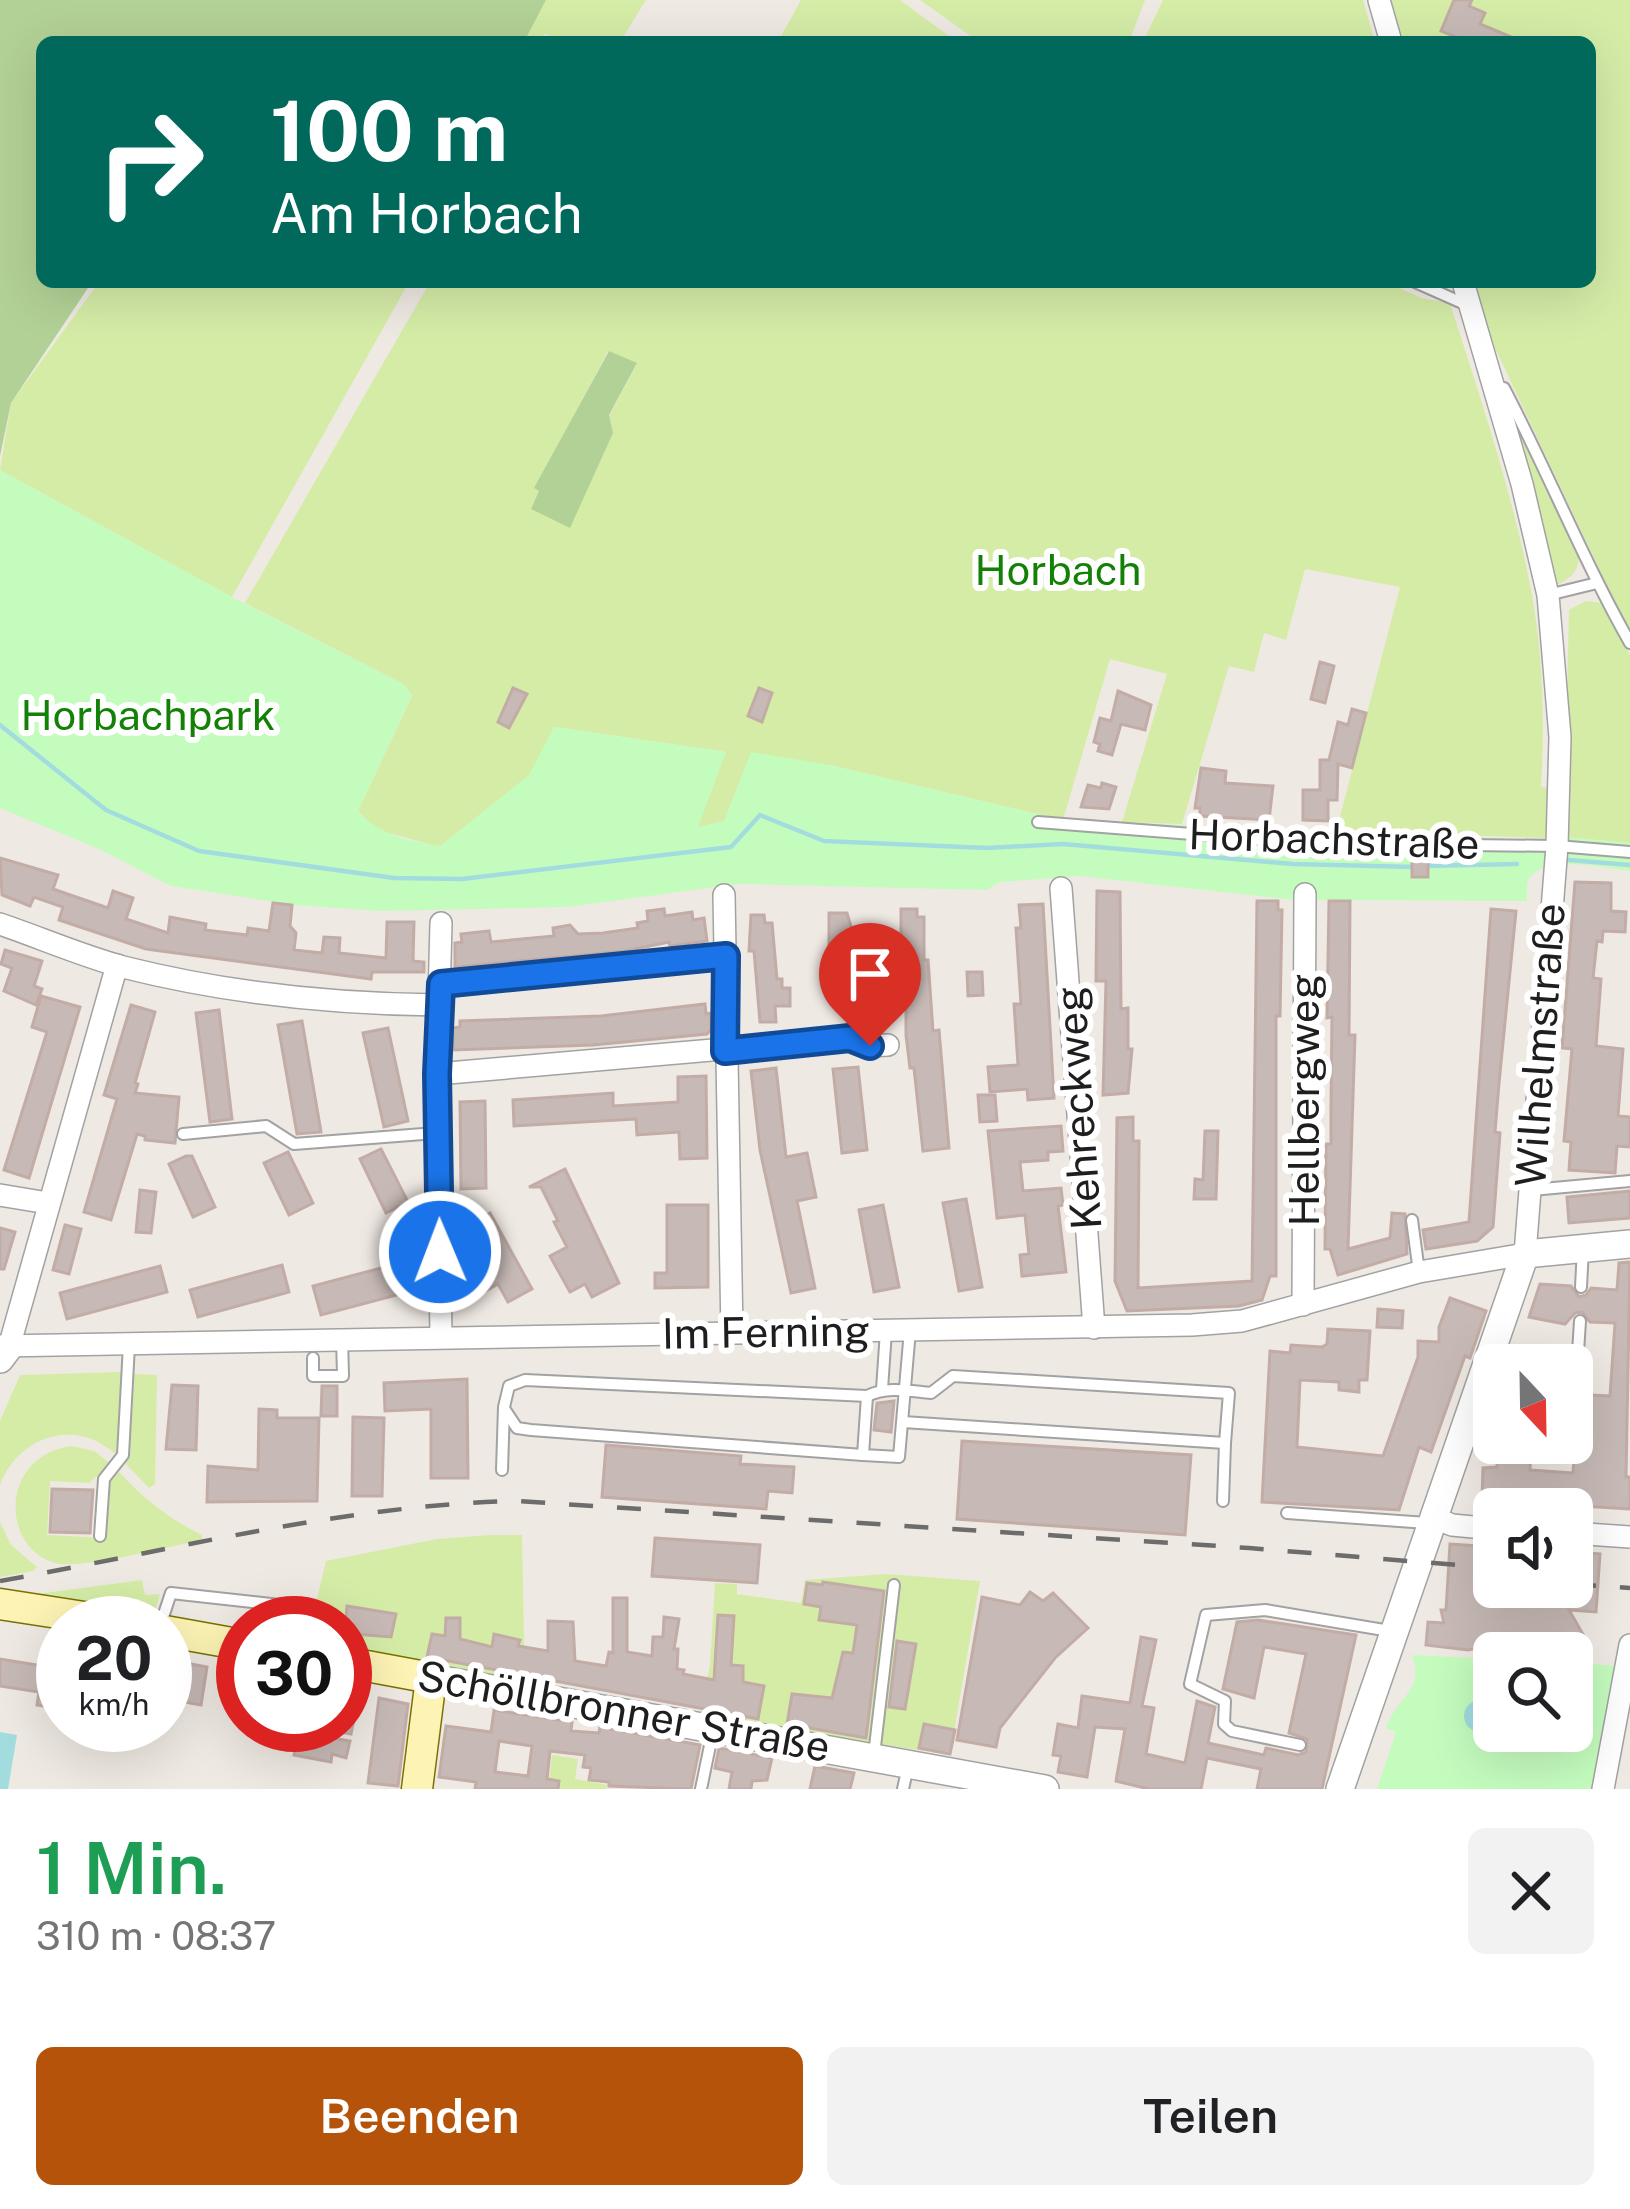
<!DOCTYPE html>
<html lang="de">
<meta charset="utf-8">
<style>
:root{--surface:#fff;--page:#f2f2f2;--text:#202124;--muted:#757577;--accent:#b45309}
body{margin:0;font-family:"Public Sans",sans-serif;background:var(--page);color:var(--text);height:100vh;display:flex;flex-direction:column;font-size:45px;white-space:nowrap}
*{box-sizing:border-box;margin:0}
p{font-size:39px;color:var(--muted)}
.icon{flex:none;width:66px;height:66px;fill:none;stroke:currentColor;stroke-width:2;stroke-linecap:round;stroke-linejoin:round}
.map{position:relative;height:1789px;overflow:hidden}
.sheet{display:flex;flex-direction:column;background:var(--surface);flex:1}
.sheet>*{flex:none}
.top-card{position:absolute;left:36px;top:36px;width:1560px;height:252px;border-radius:18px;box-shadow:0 12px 48px #0002;background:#00695c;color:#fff;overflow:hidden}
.needle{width:78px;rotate:158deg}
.controls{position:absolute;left:1473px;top:1344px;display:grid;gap:24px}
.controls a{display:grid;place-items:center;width:120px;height:120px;border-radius:18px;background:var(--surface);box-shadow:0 12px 48px #0002;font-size:60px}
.speed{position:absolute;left:36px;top:1596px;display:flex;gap:24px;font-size:60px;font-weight:700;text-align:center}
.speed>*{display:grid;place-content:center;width:156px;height:156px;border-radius:50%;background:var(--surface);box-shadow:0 12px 48px #0002;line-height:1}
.speed small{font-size:30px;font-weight:400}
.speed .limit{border:18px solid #d22;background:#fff;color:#111}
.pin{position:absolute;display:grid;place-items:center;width:102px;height:102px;color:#fff;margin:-123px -51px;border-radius:50% 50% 50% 0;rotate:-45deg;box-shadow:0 0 12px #0007}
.pin .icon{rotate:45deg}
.me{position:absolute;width:132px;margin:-66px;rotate:359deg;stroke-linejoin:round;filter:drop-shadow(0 0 9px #0008)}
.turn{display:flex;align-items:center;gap:42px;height:252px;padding:0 36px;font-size:54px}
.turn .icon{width:156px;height:156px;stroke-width:2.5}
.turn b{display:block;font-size:84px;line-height:102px}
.round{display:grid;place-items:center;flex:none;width:126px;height:126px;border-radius:18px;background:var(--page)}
.headline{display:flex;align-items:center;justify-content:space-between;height:204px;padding:0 36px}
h1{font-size:72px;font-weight:600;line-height:90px;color:#1e9e55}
.button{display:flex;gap:24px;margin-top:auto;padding:24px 36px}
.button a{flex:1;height:138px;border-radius:18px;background:var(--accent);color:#fff;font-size:48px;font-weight:600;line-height:138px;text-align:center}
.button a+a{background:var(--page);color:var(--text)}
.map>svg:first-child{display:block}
.grass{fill:#d5eca7;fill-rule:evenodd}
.forest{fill:#b2d196}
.park{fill:#c4fcbe}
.water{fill:#a2dcdf}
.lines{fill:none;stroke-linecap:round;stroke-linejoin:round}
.stream{stroke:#a2dcdf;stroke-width:4.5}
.building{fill:#c7bab6;stroke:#c2aca5;stroke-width:3;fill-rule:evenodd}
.service-casing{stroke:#a2a2a2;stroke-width:14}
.minor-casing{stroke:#a2a2a2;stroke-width:24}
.tertiary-casing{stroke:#a2a2a2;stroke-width:30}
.secondary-casing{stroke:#7a7100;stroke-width:33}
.service{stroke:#fff;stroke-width:10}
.minor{stroke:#fff;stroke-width:21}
.tertiary{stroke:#fff;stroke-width:27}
.secondary{stroke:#fcf3b4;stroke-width:30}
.rail{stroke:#6c6c6c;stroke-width:4.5;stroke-dasharray:24 24;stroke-linecap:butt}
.route-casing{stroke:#114b97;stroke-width:30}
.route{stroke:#1a73e8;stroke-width:21}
.labels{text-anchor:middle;stroke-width:12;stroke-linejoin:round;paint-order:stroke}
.park-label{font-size:42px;fill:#128106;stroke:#fff}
.street-label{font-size:42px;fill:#1e1e1e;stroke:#fff}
</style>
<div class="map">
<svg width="1630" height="1789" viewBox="0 0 1630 1789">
<rect width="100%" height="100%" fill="#efe9e3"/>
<g class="grass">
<path d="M546 0H646L620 42H563L545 34 540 42H524Z"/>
<path d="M801 0H900L957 42H778Z"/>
<path d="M920 0H1145L1129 42H979Z"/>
<path d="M1163 0H1363L1375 42H1143Z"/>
<path d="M1388 0H1630V634L1486 329 1472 282H1590V42H1400Z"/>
<path d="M99 282H409L232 597 0 470 11 403Z"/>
<path d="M430 282H1386L1421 298 1450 303C1480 397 1514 497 1532 595 1543 656 1545 724 1541 787L1553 788 1551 838 1336 832 1400 587 1305 569 1286 640 1264 633 1254 672 1229 666 1182 824 1122 822 1167 674 1110 659 1063 820 830 765 724 821 696 828 726 752 555 727 530 775 439 847 375 829 358 811 412 696 403 684 245 603ZM608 351 637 364 609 416 532 509 540 491 535 488Z"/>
<path d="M1508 403 1579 552C1579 569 1574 576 1559 584L1553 583Z"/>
<path d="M1586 601 1602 603 1630 655V843L1564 837 1569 610Z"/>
<path d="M121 1372 118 1455C111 1451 103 1444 94 1440 54 1424 14 1447 0 1485V1421L20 1375Z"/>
<path d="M132 1374 157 1375 155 1484 149 1488 126 1464Z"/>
<path d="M71 1446 94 1451 111 1464 89 1483 50 1481 47 1535 105 1538 108 1484 119 1472C145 1500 168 1518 202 1535V1540C170 1546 82 1570 55 1563 0 1547 0 1456 71 1446Z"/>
<path d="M0 1522 11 1545 37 1567 33 1571 0 1577Z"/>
<path d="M490 1535H522L525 1686 345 1646V1623H311L326 1561 437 1539Z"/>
<path d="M886 1574 980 1581 950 1755 700 1716 710 1665 715 1583 737 1584V1594L801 1603 805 1580Z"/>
<path d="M142 1580 145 1595 160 1594 155 1611 37 1594Z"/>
<path d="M552 1755 578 1759 575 1779 607 1785 606 1789H548Z"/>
</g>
<g class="forest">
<path d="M0 0H546L524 42H42V282H92L11 403 0 456Z"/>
<path d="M609 351 637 363 609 415 613 433 570 528 531 509 539 491 534 488Z"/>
</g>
<g class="park">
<path d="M0 470 232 597 403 684 412 695 358 811C380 835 408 841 440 846L529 775 554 727 726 752 698 827 724 821 751 752 830 765 1063 820 1535 840 1564 837 1630 843V871C1606 868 1540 853 1528 881 1526 887 1527 894 1527 901L1294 900 1079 876 1000 882 987 890 739 884 566 907 380 911 295 905 171 886 99 849 0 808Z"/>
<path d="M1412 1655 1494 1659V1731H1572V1663L1620 1666 1593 1789H1377L1396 1732 1386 1728C1398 1694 1425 1692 1412 1655Z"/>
</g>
<g class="water">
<circle cx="1480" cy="1716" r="16"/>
<path d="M0 1732 17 1735 8 1789H0Z"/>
</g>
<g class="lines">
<g class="stream">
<path d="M0 725 106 810 199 851 394 878 462 879 731 847 760 815 824 841 987 848 1063 844 1293 864 1414 867"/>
<path d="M1569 860 1630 865"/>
<path d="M1425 866 1517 864"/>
</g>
</g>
<g class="building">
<path d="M1454 0H1472L1469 6 1485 13 1480 24 1523 42H1478L1467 38 1466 41 1441 31Z"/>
<path d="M1320 662 1334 666 1325 703 1311 699Z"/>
<path d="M513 688 527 694 509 728 498 722Z"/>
<path d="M759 688 772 693 762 722 748 716Z"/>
<path d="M1118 691 1151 705 1145 730 1121 724 1112 755 1098 751 1100 744 1094 742 1100 718 1111 721Z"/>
<path d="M1352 709 1366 713 1352 768 1338 764 1337 800H1328V821L1303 820V790H1320V760H1329L1338 722 1348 725Z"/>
<path d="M1201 768 1226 771 1225 783 1273 786 1269 820 1200 816V808H1195Z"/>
<path d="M1102 783 1116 787 1109 809 1081 807 1088 785 1101 788Z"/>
<path d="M0 858 58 875 53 889 108 908 113 891 133 898 126 919 168 933 170 917 206 924 205 930 247 935 248 928 269 931 273 903 292 905 290 926 296 933 294 950 322 953 324 937 340 938 339 953 386 958 387 922H414L413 961 424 962V972H372L371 979 146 949 59 920 63 907 34 897 30 906 2 895Z"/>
<rect x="1412" y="860" width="16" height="17"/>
<path d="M1575 882 1611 883V911L1626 912 1625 932 1603 931 1602 942 1597 941 1593 978 1601 979 1596 1046 1623 1049 1618 1116 1630 1117V1147L1617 1146 1615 1173 1569 1170 1571 1142 1564 1141 1572 1049 1562 1048Z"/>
<path d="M1097 891 1120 892 1121 1009 1128 1008V1049H1132L1128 1093 1103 1095 1106 981H1096Z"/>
<path d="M1257 901H1278V910H1282L1280 1016H1276V1276H1270L1262 1300 1239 1306 1127 1311 1115 1281 1117 1118 1133 1117V1141H1139L1138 1288 1252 1281Z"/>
<path d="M1329 901H1350L1349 1035H1355L1348 1249 1390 1238 1392 1213 1405 1214 1407 1254 1338 1275 1330 1249H1325L1326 1144H1331V1108L1332 1017 1327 1018Z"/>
<path d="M1043 904 1054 1098 1028 1100 1027 1089 990 1092 988 1067 1018 1065 1014 1004H1021L1016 928H1021L1019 905Z"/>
<path d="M664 909 665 916 692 912 693 920 704 918 707 941 670 946 669 942 625 951 455 967V943L462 942 461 934 489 931 491 942 554 936 553 928 570 925 578 934 603 933 638 928 637 923 648 921 647 911Z"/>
<path d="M901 909H917V917H924V960H928L933 1031 939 1030 949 1148 923 1151 914 1068H910L906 1035V960H901Z"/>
<path d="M1491 909 1516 911 1499 1083 1495 1132 1500 1133 1493 1227 1477 1241 1426 1249 1423 1230 1469 1222Z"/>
<path d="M829 913H847L852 930H860L856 977H860L861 986H868V1004L861 1005V1013H847V1005H839L838 977H833V950H829Z"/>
<path d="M751 915H764L765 923H772L777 979H782V988H790V1006H775L776 1022H760L754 951H749Z"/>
<path d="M5 950 42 961 34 986 42 989 36 1005 4 991 12 968 1 964Z"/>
<path d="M967 972H982L983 995 968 996Z"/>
<path d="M41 996 80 1007 29 1178 4 1170 47 1032 32 1027Z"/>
<path d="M705 1004 706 1014 711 1013V1030L707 1034 593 1045 453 1050V1028L460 1027V1021L601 1016Z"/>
<path d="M131 1005 155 1012 135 1083 138 1084 135 1093 179 1097 175 1143 145 1140V1136L137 1134 111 1220 84 1212 117 1099 104 1095Z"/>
<path d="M219 1010 232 1119 210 1122 196 1013Z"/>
<path d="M302 1021 321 1132 297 1134 278 1025Z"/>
<path d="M388 1028 408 1121 384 1127 363 1033Z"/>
<path d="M858 1067 867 1150 842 1153 833 1069Z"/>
<path d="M776 1068 786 1157 807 1153 816 1197 797 1201 815 1288 791 1293 760 1150 751 1071Z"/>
<path d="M706 1076 707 1158 680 1159 679 1132 637 1135 636 1119 514 1126 513 1100 613 1093V1106L678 1102V1077Z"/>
<path d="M978 1095H995L997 1121 980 1122Z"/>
<path d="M485 1101 486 1188 461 1189 460 1102Z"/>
<path d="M1061 1126 1063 1151 1048 1152V1160L1020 1162 1023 1191 1061 1188 1063 1205 1058 1206 1066 1272 1022 1276 1020 1255 1029 1254 1025 1215 997 1218 988 1131Z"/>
<path d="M1205 1131H1218L1216 1199H1194L1195 1179 1203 1180Z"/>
<path d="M381 1149 408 1202 386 1213 360 1159Z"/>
<path d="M288 1152 313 1203 289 1215 264 1163Z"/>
<path d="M186 1156H192L215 1207 193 1217 169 1164Z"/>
<path d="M565 1169 619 1283 592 1297 585 1284 570 1292 550 1256 567 1247 554 1222 558 1221 541 1187H529Z"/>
<path d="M140 1190 156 1192 151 1233 136 1232Z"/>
<path d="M1630 1191V1218L1569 1223 1567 1197Z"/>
<path d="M966 1199 982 1287 959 1291 943 1203Z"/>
<path d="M667 1205H708V1287L655 1288V1273H667Z"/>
<path d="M883 1205 899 1287 874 1292 859 1210Z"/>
<path d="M490 1213 532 1289 508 1302 498 1284 482 1293 470 1271 486 1262 466 1226Z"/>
<path d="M65 1225 81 1229 69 1274 53 1270Z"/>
<path d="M0 1228 15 1232 4 1269H0Z"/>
<path d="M1630 1262 1626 1477H1630V1509L1482 1500 1483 1468 1497 1467 1498 1443H1531L1530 1470 1573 1473 1576 1427H1572V1394L1610 1396 1615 1323 1590 1322 1582 1312 1575 1313 1565 1324 1529 1317 1540 1284 1571 1286 1579 1297 1586 1295 1591 1288 1617 1290 1619 1263Z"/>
<path d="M400 1263 408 1292 321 1315 313 1286Z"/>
<path d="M282 1265 289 1292 198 1317 190 1290Z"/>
<path d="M160 1266 167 1292 67 1319 60 1293Z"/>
<path d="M1450 1298 1486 1311 1470 1358 1465 1356 1431 1452 1419 1447 1399 1510 1262 1502 1270 1351 1290 1353 1291 1345 1322 1347 1327 1344 1328 1329 1370 1331 1367 1380H1359V1392L1339 1390V1382L1300 1380 1297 1447 1383 1456 1418 1357V1341L1439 1342V1327Z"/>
<path d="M1378 1309 1403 1311 1402 1328 1377 1327Z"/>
<path d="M467 1379 468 1478H431V1409L385 1411 384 1383Z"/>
<path d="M172 1385 198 1386 196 1450 166 1449Z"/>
<path d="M322 1386H337V1416H321Z"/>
<path d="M894 1401 891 1432 874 1430 877 1403Z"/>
<path d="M259 1409 277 1410V1418H319L317 1501 207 1502 208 1466 258 1470Z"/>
<path d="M353 1417 384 1418 382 1496H352Z"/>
<path d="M962 1441 1191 1455 1185 1535 957 1519Z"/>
<path d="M606 1445 741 1456 740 1464 794 1467 792 1493 768 1491 766 1509 602 1497Z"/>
<path d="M52 1489 93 1490 90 1533 50 1532Z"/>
<path d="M655 1538 760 1545 757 1583 652 1576Z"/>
<path d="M1450 1544 1494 1547V1587H1572V1552L1600 1554 1596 1612 1569 1610 1585 1638 1573 1654 1556 1653 1546 1635 1534 1650 1485 1647 1468 1650 1426 1645 1428 1622 1444 1623 1441 1610H1446Z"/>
<path d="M823 1582 884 1591 866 1738 787 1724 792 1694 832 1698 843 1652 853 1653 857 1625 819 1620 821 1607 804 1604 807 1583 822 1585Z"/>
<path d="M1030 1592 1043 1601 1053 1593 1088 1628 1055 1658 1000 1728 996 1747 957 1740 982 1597 1020 1605Z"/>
<path d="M613 1598H627V1652L652 1656 653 1637H663L664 1617 679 1619 674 1649H678L677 1669 684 1670 683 1674 714 1680 718 1615 734 1616 731 1665 743 1666V1682L764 1686 758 1719 427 1657 432 1634 445 1636 446 1618H460V1639L492 1647 494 1634 520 1640 518 1646 548 1651V1621L573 1622 575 1661 606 1666 609 1652 613 1653Z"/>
<path d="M347 1606 396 1614 391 1637 355 1634V1630L345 1628Z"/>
<path d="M1258 1620 1356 1635 1322 1789H1257L1261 1769 1207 1758 1201 1789H1149L1116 1781 1125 1729 1095 1727 1087 1777 1058 1772 1061 1756 1053 1755 1058 1724 1078 1728 1082 1696 1130 1703 1141 1637 1156 1640 1142 1706 1154 1708 1146 1754 1185 1763 1197 1701 1215 1707 1208 1743 1264 1755 1266 1748 1298 1755 1306 1752 1307 1739 1289 1733 1306 1654 1264 1647 1254 1698 1223 1689 1237 1622Z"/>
<path d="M897 1641 916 1644 905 1709 889 1707Z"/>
<path d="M46 1645 63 1647V1709L37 1705 39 1692 0 1686V1659L43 1666Z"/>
<path d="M180 1662 207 1667 201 1705 174 1700Z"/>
<path d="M345 1693 359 1695 351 1734 345 1733Z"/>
<path d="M379 1698 408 1704 398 1786 368 1783Z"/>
<path d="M494 1710 572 1722 571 1731 599 1733 600 1727 700 1745 691 1789 609 1786V1782L589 1780 591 1768 583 1767 585 1755 550 1751 547 1779 559 1781 558 1789H475L476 1782 439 1777 446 1726 491 1732ZM499 1741 532 1746 528 1776 495 1772Z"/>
<path d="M924 1724 955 1730 950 1754 919 1748Z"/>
<path d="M308 1725H341L338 1739 350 1741 346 1758 332 1754 331 1762 294 1755 297 1740 305 1741Z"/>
<path d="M719 1748 772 1758 767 1780 752 1781 751 1789H729L732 1772 715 1768Z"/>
<path d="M815 1766 854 1773 850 1789H810Z"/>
</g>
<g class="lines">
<defs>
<g id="service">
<path d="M1415 282 1467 305"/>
<path d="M1498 388H1504C1548 472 1583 560 1630 643"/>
<path d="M1548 595 1597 583"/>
<path d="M1038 822 1308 843 1557 846 1630 852"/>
<path d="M183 1134 266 1126 294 1144 436 1133"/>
<path d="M1532 1190 1630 1181"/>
<path d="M1412 1220 1419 1272"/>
<path d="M1581 1287 1583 1248"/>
<path d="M910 1330 899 1457 863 1455 867 1396C888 1386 909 1391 931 1393L953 1376 1229 1393 1225 1443"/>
<path d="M313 1358V1376H343L342 1337"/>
<path d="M1572 1383 1576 1384 1580 1321"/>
<path d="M882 1389 886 1331"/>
<path d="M505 1410 517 1428 531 1430 863 1455"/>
<path d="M903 1422 1225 1443 1223 1501"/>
<path d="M502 1470 504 1407 509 1386 525 1380 867 1396"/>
<path d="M1287 1513 1427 1523"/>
<path d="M100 1536 104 1479 123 1455 129 1345"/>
<path d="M161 1623 171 1593 298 1607"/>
<path d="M1300 1745 1232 1731 1224 1724 1225 1701 1190 1684 1206 1615 1265 1610 1390 1631"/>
<path d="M874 1755 894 1585"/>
<path d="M701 1789 713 1731"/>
<path d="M903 1789 908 1766"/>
</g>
<g id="minor">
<path d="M1379 0 1391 42"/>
<path d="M1061 888 1094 1328"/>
<path d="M724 895 732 1333"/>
<path d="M441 923 437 1074 441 1337"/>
<path d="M0 924C41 938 82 956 123 967 226 993 332 1004 438 1005"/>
<path d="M441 984 726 956"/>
<path d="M437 1074 850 1038 870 1046 888 1045"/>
<path d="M0 1195 48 1203"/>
<path d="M1303 1305 1305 894"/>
<path d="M0 1346 1192 1325 1242 1321 1419 1272 1525 1254 1557 846 1560 737 1548 595 1522 484 1463 282"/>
<path d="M9 1347 117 965"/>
<path d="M1433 1517 1452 1525 1494 1529"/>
<path d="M1572 1533 1630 1537"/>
<path d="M1603 1789 1630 1645"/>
</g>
<g id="tertiary">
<path d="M0 1359 9 1347"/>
<path d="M431 1678 1045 1789"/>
<path d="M1340 1789 1525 1254 1630 1244"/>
</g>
<g id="secondary">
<path d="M0 1604 123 1623"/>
<path d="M165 1631 243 1645"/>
<path d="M345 1662 431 1678 417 1789"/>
</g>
</defs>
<use href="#service" class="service-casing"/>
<use href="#minor" class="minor-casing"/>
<use href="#tertiary" class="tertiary-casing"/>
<use href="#secondary" class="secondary-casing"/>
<use href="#service" class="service"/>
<use href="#minor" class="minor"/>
<use href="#tertiary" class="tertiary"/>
<use href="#secondary" class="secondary"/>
<g class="rail">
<path d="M0 1581C170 1551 342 1505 516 1501L1249 1548 1494 1568"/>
<path d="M1572 1584 1630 1588"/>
</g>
</g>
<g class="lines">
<defs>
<path id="route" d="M440 1252 437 1074 441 984 726 956 725 1051 850 1038 870 1046"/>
</defs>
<use href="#route" class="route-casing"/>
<use href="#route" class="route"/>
</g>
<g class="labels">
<g class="park-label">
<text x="1058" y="585">Horbach</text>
<text x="148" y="730">Horbachpark</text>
</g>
<g class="street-label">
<text transform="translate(1334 839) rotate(2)" y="15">Horbachstraße</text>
<text transform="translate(1540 1045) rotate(-86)" y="15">Wilhelmstraße</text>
<text transform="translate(1304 1100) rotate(-90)" y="15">Hellbergweg</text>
<text transform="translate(1078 1108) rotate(-94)" y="15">Kehreckweg</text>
<text transform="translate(766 1332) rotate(-1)" y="15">Im Ferning</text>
<text transform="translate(624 1711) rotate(10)" y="15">Schöllbronner Straße</text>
</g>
</g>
</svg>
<div class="controls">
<a><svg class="needle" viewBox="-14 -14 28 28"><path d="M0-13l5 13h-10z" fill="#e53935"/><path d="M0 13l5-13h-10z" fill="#757577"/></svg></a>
<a><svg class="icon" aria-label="sound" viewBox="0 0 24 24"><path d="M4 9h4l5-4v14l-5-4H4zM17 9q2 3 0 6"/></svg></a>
<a><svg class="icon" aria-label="search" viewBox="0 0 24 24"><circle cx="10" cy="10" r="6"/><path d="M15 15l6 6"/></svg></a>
</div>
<div class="speed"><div>20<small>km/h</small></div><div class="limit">30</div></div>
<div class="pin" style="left:870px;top:1046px;background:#d93025"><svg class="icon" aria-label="arrive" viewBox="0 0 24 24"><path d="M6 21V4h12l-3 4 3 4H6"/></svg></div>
<svg class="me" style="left:440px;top:1252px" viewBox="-20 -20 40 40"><circle r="17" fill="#1a73e8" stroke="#fff" stroke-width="3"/><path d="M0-11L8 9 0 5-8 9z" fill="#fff"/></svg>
<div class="top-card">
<div class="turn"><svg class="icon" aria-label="right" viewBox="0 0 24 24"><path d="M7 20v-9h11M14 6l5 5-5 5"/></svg><div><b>100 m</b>Am Horbach</div></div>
</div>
</div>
<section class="sheet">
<div class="headline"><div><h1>1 Min.</h1><p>310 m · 08:37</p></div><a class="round"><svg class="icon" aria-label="close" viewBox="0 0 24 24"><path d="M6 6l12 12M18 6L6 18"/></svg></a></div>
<div class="button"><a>Beenden</a><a>Teilen</a></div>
</section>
